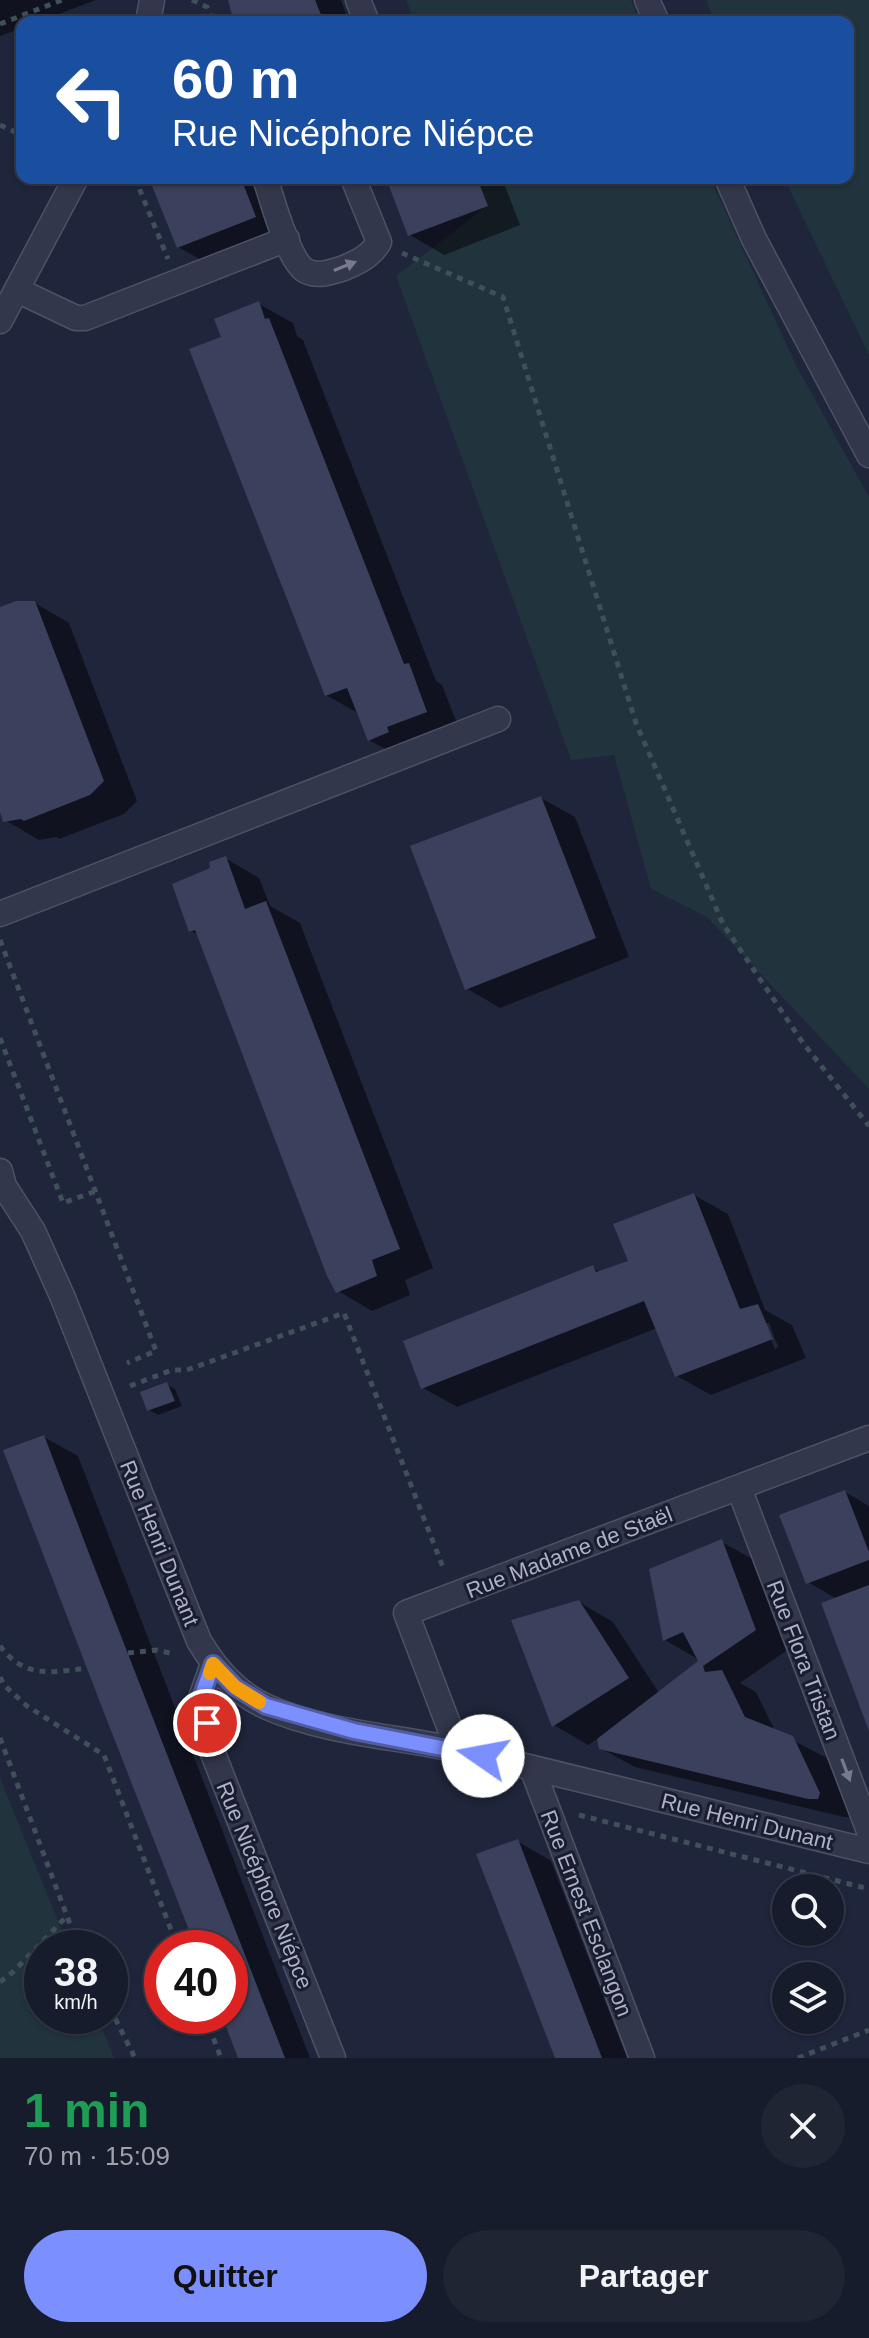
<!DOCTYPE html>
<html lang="fr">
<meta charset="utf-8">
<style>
:root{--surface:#171c2c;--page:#202534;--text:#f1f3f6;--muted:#9ea1a9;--line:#363a48;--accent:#7c8fff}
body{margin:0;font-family:Helvetica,sans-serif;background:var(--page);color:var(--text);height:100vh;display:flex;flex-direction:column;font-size:30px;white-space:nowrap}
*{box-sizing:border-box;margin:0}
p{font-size:26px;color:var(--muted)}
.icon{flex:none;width:44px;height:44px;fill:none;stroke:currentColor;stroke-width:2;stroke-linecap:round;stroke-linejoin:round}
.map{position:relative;height:2058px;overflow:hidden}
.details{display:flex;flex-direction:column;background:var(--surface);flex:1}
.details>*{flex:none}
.banner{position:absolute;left:16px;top:16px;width:838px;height:168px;border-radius:16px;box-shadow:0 2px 6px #0004,0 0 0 2px var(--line);background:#1a4fa0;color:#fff;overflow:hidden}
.tools{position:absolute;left:772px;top:1874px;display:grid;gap:16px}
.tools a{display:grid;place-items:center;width:72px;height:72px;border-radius:50%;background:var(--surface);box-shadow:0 2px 6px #0004,0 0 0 2px var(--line);font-size:40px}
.speed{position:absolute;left:24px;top:1930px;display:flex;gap:16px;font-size:40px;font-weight:700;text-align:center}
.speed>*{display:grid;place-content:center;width:104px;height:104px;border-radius:50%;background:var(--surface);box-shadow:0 2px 6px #0004,0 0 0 2px var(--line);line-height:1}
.speed small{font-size:20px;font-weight:400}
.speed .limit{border:12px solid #d22;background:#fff;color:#111}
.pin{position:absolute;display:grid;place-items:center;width:68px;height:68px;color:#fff;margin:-34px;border:4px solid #fff;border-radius:50%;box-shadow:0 2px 8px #0007}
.me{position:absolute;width:88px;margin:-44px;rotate:282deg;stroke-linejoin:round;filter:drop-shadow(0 0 6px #0008)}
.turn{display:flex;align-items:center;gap:28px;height:168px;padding:0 24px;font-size:36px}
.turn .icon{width:104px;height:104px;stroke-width:2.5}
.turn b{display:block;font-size:56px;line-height:68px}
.round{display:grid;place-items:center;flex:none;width:84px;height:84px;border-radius:42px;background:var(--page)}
.head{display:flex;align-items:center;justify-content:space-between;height:136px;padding:0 24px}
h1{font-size:48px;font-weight:600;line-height:60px;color:#1e9e55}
.button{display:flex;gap:16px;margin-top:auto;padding:16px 24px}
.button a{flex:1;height:92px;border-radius:48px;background:var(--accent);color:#111;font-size:32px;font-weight:600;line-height:92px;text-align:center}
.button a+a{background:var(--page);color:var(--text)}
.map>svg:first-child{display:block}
.green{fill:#21333c}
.shadow{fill:#0007;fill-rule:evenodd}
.building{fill:#3b405c}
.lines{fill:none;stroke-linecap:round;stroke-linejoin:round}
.minor-casing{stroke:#4e5266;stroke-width:27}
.path{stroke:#3f505a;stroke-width:5;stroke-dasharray:6 6;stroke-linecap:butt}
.minor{stroke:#33374b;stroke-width:24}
.oneway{fill:#777b90}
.route-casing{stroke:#515da6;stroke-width:20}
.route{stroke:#7c8fff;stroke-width:14}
.slow{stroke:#f59e0b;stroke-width:14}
.labels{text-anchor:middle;stroke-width:6;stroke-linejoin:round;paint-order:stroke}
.street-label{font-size:22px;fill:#aeb2c8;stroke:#191d30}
</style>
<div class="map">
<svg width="869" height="2058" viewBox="0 0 869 2058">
<rect width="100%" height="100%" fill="#1f253b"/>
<g class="green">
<path d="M406 0H631L640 22H415Z"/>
<path d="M706 0H869V355L784 178H848V22H715Z"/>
<path d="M477 178H710L796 365 869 497V1089L707 917 651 889 614 755 571 760 396 276 487 206Z"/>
<path d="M0 1778 69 1948H42V2016H97L114 2058H0Z"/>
</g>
<g class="shadow">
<path d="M0 0H96L38 22H22V28L0 36Z"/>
<path d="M233 0H341L349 22H236Z"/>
<path d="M151 178H266L289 237 212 266 178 247Z"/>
<path d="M388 178H502L520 225 444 255 410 235Z"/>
<path d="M259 304 293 323 297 336 303 340 436 681 442 685 460 731 403 759 369 740 358 713 326 695 223 338Z"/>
<path d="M35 603 69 623 137 801 124 814 59 839 56 837 39 840 5 820 0 806V610Z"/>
<path d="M541 798 575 817 629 957 500 1008 466 988Z"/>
<path d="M225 858 259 878 270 906 300 923 433 1268 405 1280 410 1295 372 1311 338 1291 199 935 191 931 213 869Z"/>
<path d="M694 1195 728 1214 765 1310 792 1325 806 1358 711 1395 677 1376 657 1328 457 1407 423 1388 593 1268 601 1272 630 1262ZM764 1323H769L778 1347 775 1349Z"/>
<path d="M166 1384 175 1389 182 1406 158 1415 149 1410Z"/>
<path d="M44 1437 78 1456 310 2058H241L224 2016H230V1948H198Z"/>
<path d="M845 1492 869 1506V1726L837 1599 808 1582Z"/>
<path d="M722 1542 756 1561 789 1649 740 1683 756 1692 775 1731 827 1758 853 1813 852 1817H844L635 1767 600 1748 599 1738 588 1745 554 1725 579 1602 613 1622 659 1693 701 1661 665 1640Z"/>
<path d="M517 1841 551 1861 627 2058H558Z"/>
</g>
<g class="building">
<path d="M228 0H315L324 22H234Z"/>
<path d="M149 178H241L256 217 177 248Z"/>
<path d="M386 178H477L488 206 408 236Z"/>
<path d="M259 301 265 319 269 318 404 664 409 663 427 712 387 727 389 732 368 741 347 688 325 696 189 349 221 337 214 319Z"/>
<path d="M16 601H35L104 781 90 795 24 821 21 819 3 822 0 812V607Z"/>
<path d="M541 796 596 938 465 990 410 846Z"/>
<path d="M226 856 245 909 266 901 400 1249 372 1260 377 1276 336 1293 327 1276 195 930 189 932 172 884 210 868 209 862Z"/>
<path d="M694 1193 740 1309 758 1304 773 1339 675 1377 644 1301 421 1389 403 1341 593 1265 596 1272 628 1261 613 1224Z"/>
<path d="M167 1382 175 1401 147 1411 140 1392Z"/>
<path d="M44 1435 88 1551 285 2058H238L222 2016H230V1948H196L103 1710 3 1450Z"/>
<path d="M845 1490 869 1552V1560L806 1584 779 1515Z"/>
<path d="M722 1539 756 1630 703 1666 705 1672 722 1670 745 1717 793 1736 820 1793 818 1799H808L599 1749 597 1739 698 1661 683 1632 663 1641 649 1569Z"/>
<path d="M869 1585V1731L821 1603Z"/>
<path d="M579 1600 629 1678 552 1727 511 1620Z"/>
<path d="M518 1839 602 2058H555L476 1854Z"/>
</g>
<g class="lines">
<defs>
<g id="minor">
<path d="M358 0 367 22"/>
<path d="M647 0 657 22"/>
<path d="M148 22 152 0"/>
<path d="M265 178C272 198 288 261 306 271 318 277 332 272 344 268 358 262 371 256 379 242L353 178"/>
<path d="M727 178 754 239 869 455"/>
<path d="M17 290 76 318H85L287 239"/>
<path d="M0 321 76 178"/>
<path d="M0 914 498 719"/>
<path d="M0 1171 4 1186 33 1231 63 1298 199 1641C216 1669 236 1693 267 1707 328 1734 398 1736 462 1751 598 1783 733 1818 869 1851"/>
<path d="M739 1488 869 1831"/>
<path d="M213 1664 202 1695 212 1751 333 2058"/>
<path d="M458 1750 406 1613 869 1438"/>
<path d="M532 1768 642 2058"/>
</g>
</defs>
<use href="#minor" class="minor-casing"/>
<g class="path">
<path d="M192 0 207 7 213 22"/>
<path d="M0 24 62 0"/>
<path d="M0 125 22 135"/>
<path d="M135 178 168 259"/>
<path d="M402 253 503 297 636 723 723 924 803 1043 869 1126"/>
<path d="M0 940 156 1351 127 1363"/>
<path d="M0 1038 63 1203 96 1191"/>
<path d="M130 1386 172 1370H187L344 1313 444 1570"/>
<path d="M0 1646C24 1678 51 1673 87 1668"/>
<path d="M128 1653 157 1650 174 1654"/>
<path d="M0 1677 4 1685 27 1706 104 1755 178 1948"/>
<path d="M0 1738 79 1948"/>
<path d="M579 1815 869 1889"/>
<path d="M0 1982 13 1972 68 1915"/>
<path d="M110 2008 135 2058"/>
<path d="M205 2016 221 2058"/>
<path d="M798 2058 869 2030"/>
</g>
<use href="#minor" class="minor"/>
</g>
<defs><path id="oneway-solid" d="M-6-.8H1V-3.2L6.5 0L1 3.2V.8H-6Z" transform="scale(2)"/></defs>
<g class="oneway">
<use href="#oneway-solid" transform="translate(345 266) rotate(-22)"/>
<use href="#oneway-solid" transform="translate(846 1770) rotate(69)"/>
</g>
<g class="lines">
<defs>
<path id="route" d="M207 1723 202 1695 213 1664 235 1687 266 1706 354 1731 483 1756"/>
</defs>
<use href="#route" class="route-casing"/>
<use href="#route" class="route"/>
<path class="slow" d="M210 1673 213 1664 235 1687 259 1702"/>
</g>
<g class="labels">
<g class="street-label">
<text transform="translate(160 1543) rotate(68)" y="8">Rue Henri Dunant</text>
<text transform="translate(569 1552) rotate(-21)" y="8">Rue Madame de Staël</text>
<text transform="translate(804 1660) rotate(69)" y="8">Rue Flora Tristan</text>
<text transform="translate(747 1821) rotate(14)" y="8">Rue Henri Dunant</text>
<text transform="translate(265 1885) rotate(68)" y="8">Rue Nicéphore Niépce</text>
<text transform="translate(587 1913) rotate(69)" y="8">Rue Ernest Esclangon</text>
</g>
</g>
</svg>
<div class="tools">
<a><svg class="icon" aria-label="search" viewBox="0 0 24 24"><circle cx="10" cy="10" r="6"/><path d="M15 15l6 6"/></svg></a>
<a><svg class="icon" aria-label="layers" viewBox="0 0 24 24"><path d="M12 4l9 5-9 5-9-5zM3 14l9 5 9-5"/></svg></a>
</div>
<div class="speed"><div>38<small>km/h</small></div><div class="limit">40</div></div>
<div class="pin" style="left:207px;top:1723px;background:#d93025"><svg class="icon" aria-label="arrive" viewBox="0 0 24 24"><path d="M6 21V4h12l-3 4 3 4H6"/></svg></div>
<svg class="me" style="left:483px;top:1756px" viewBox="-20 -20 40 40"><circle r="19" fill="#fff"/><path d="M0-13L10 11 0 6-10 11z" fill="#7c8fff"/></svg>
<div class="banner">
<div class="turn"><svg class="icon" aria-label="left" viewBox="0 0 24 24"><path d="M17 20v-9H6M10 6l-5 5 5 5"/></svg><div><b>60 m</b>Rue Nicéphore Niépce</div></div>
</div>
</div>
<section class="details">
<div class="head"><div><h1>1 min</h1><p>70 m · 15:09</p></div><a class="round"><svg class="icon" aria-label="close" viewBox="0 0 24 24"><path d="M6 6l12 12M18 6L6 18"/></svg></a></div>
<div class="button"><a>Quitter</a><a>Partager</a></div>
</section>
